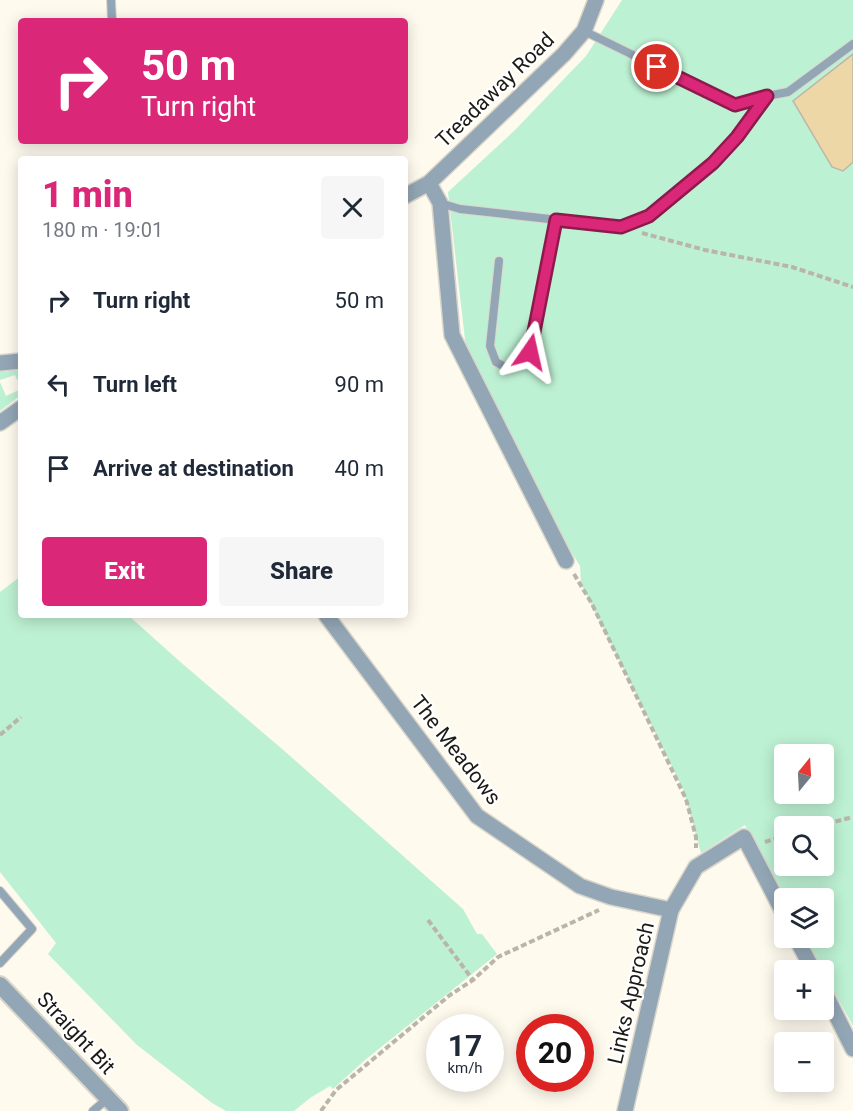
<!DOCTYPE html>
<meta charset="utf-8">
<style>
:root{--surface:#fff;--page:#f6f6f7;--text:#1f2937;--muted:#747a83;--accent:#db2777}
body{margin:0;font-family:Roboto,sans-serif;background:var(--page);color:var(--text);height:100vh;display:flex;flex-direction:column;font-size:22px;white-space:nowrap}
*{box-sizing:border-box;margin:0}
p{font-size:20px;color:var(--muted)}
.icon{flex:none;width:33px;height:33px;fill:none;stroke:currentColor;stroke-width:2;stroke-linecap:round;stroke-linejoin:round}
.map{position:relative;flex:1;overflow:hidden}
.details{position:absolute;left:18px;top:156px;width:390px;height:462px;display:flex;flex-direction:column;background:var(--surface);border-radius:6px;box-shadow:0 3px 15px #0003}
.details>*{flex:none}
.top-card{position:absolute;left:18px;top:18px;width:390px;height:126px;border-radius:6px;box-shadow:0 3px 15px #0003;background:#db2777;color:#fff;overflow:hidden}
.needle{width:39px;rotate:18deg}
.tools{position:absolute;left:774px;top:744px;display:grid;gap:12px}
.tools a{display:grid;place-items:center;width:60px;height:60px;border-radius:6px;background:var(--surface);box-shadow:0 3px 15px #0003;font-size:30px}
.speed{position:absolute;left:426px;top:1014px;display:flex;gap:12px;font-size:30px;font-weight:700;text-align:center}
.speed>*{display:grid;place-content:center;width:78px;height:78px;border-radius:50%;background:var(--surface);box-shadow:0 3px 15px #0003;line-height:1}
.speed small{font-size:15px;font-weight:400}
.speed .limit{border:9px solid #d22;background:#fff;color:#111}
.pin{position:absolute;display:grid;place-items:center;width:51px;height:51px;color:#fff;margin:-26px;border:3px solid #fff;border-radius:50%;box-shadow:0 2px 6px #0007}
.me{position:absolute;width:66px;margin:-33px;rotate:11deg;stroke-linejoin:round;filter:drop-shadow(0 0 4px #0008)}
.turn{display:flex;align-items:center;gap:21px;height:126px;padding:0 24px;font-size:27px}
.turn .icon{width:78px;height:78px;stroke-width:2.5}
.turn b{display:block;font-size:42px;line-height:51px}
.round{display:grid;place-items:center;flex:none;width:63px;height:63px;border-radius:6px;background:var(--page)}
.headline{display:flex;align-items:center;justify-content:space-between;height:102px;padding:0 24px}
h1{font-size:36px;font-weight:800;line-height:45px;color:var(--accent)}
.action{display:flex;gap:12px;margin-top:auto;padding:12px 24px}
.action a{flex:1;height:69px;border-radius:6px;background:var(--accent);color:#fff;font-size:24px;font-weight:800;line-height:69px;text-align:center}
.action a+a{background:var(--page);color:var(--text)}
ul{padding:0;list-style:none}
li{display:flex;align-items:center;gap:18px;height:84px;padding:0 24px}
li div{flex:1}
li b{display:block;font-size:22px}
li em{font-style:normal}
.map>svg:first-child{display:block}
.green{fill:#bdf1d3;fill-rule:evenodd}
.building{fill:#eed7a7;stroke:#bdb6a9;stroke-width:1.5}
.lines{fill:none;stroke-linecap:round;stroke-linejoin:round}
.service-casing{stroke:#dbd6cb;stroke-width:10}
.minor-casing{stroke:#dbd6cb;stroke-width:18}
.tertiary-casing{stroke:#dbd6cb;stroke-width:20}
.path{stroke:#b9b5ab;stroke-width:4;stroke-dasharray:6 3;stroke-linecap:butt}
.service{stroke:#93a6b5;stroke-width:8}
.minor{stroke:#93a6b5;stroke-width:15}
.tertiary{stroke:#93a6b5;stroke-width:16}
.route-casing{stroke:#8e194d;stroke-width:15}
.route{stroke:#db2777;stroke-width:10}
.labels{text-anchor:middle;stroke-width:4.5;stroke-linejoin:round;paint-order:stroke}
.street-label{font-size:21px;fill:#1c1a15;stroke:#fff}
</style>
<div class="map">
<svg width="853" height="1111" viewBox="0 0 853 1111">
<rect width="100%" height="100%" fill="#fffaee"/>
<g class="green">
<path d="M622 0H853V1026L805 938H824V898L784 899 745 825 701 853 683 789 581 584 580 566 548 514 467 357 448 192 515 130 586 56ZM784 754H824V794H784ZM784 826H824V866H784Z"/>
<path d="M21 370V378L17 380 15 375 0 380V372Z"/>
<path d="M0 382 6 396 21 389V395L0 411Z"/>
<path d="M21 576V615H128L177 659 289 755 463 909 477 934H482L497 954 365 1060 333 1089 330 1086 310 1098 294 1111H226L212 1103 137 1045 48 954 56 943 0 872V592Z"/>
</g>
<path class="building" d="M853 54V162L843 171 832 167 793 101Z"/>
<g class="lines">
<defs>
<g id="service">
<path d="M111 0 112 21"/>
<path d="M767 96 788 92 853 44"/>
<path d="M440 203 460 209 621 227 649 216 713 163 737 137 767 96 735 105 584 31"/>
<path d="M499 261 490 346 496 362 507 368 524 360 530 353 556 220"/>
<path d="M0 891 32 929 0 963"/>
<path d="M93 1111 107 1099"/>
</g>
<g id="minor">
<path d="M429 183 440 203 452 335 566 561"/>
<path d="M405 196 429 183 564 54 584 31 596 0"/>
<path d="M0 363 21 361"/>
<path d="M0 423 21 408"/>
<path d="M326 615 477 816 580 886 611 897 671 910 625 1111"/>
<path d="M671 910 696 867 744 837 784 914"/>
<path d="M796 938 813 970"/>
<path d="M824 991 853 1049"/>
</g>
<path id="tertiary" d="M0 985 120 1111"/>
</defs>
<use href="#service" class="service-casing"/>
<use href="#minor" class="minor-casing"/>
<use href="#tertiary" class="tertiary-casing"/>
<g class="path">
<path d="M642 233 705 250 792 267 853 287"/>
<path d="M574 574 592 604 686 799 696 837V848"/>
<path d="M0 735 21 717"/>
<path d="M818 826 853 817"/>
<path d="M765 842 784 836"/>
<path d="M428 920 473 980"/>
<path d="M321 1111 336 1090 450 995 473 980 498 957 599 910"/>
</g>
<use href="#service" class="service"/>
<use href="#minor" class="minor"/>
<use href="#tertiary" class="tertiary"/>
</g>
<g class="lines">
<defs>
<path id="route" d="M530 352 556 220 621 227 649 216 713 163 737 137 767 96 735 105 657 67"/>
</defs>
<use href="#route" class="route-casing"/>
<use href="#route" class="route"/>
</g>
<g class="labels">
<g class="street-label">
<text transform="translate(495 90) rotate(-44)" y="7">Treadaway Road</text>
<text transform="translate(456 750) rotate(52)" y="7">The Meadows</text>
<text transform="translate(631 993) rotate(-77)" y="7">Links Approach</text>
<text transform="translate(76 1033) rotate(47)" y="7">Straight Bit</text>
</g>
</g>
</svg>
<div class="tools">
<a><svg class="needle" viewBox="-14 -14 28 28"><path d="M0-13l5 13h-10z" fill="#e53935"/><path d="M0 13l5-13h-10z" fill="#747a83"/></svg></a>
<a><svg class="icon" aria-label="search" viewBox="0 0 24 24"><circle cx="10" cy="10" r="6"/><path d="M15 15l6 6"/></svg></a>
<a><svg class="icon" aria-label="layers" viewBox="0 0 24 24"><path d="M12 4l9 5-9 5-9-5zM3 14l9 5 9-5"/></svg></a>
<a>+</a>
<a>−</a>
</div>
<div class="speed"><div>17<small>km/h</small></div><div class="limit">20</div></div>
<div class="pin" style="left:657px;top:67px;background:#d93025"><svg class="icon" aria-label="arrive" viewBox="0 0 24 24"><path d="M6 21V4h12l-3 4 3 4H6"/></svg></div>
<svg class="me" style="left:530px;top:352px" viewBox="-20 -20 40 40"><path d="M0-17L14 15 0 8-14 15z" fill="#db2777" stroke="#fff" stroke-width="4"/></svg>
<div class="top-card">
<div class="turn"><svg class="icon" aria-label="right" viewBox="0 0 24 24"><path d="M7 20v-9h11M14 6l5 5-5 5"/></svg><div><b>50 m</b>Turn right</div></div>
</div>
<section class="details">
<div class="headline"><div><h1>1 min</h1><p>180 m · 19:01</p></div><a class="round"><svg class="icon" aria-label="close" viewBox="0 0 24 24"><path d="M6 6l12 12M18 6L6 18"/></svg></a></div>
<ul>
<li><svg class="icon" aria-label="right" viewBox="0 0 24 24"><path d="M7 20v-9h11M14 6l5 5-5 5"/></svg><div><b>Turn right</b></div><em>50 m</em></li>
<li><svg class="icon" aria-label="left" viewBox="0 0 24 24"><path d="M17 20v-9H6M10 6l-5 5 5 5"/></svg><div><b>Turn left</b></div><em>90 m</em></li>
<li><svg class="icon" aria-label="arrive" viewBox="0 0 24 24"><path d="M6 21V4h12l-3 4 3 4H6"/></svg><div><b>Arrive at destination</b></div><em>40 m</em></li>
</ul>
<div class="action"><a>Exit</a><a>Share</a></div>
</section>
</div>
